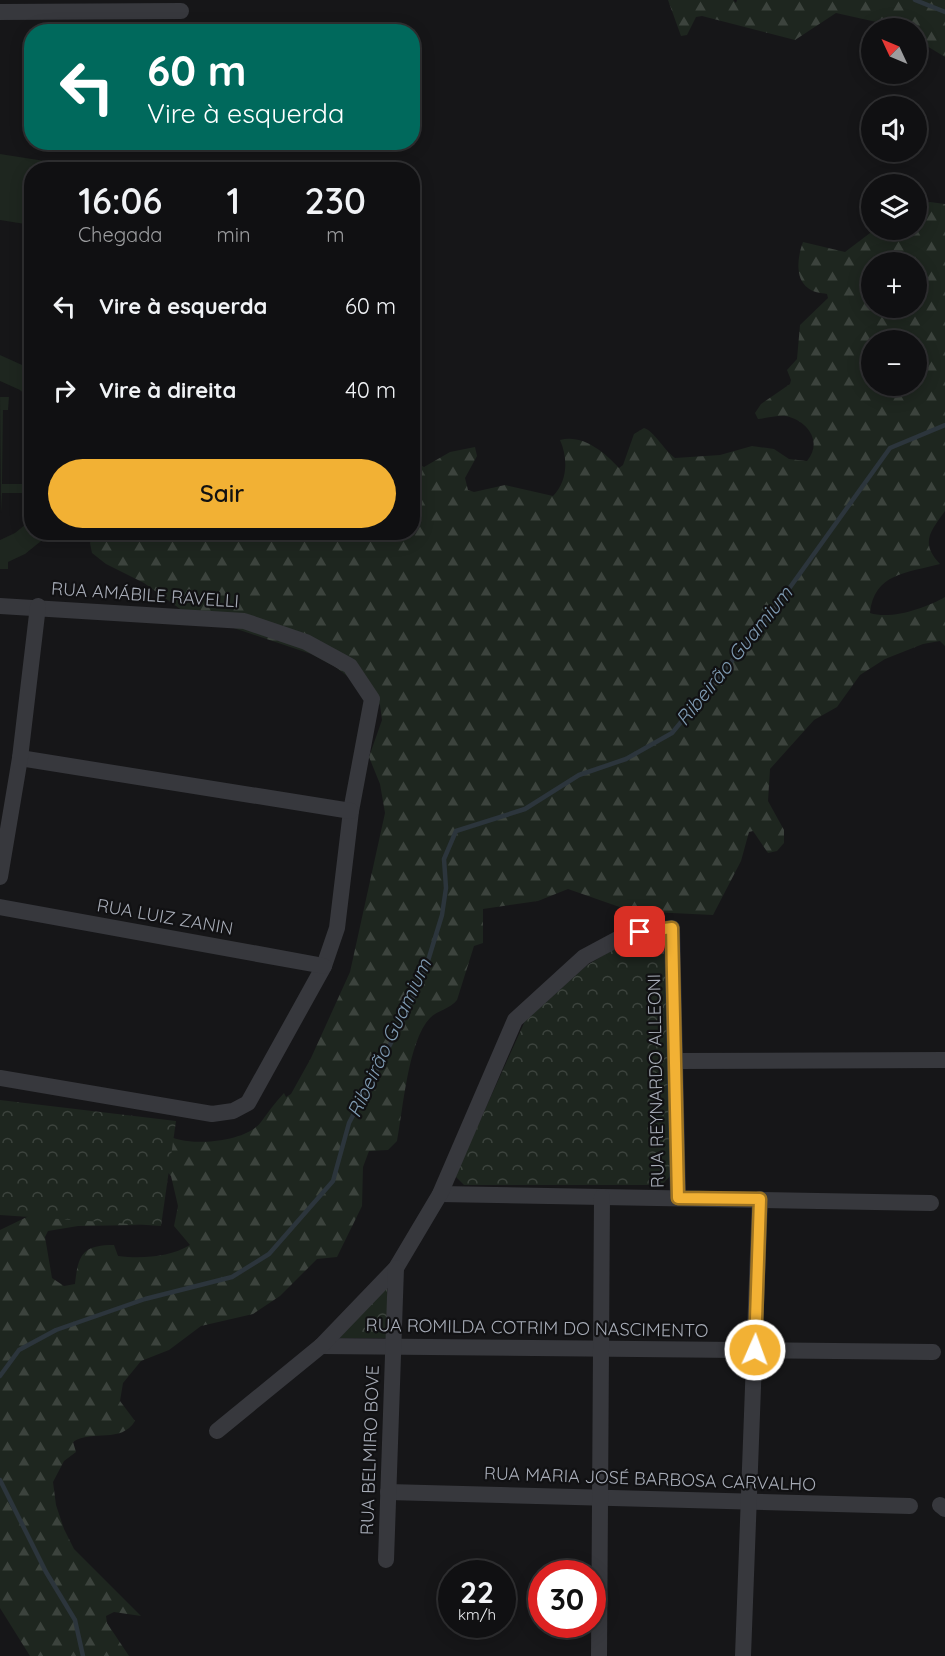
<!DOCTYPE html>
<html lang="pt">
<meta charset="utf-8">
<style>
:root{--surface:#101012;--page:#19191b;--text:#f1f3f6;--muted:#9c9d9f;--line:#303032;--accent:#f2b134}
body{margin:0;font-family:Quicksand,sans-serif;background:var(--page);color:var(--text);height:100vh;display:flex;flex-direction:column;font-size:22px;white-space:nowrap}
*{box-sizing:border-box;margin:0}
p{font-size:20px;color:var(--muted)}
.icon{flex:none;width:33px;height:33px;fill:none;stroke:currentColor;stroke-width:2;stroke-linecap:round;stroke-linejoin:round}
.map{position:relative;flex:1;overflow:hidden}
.side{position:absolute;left:24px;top:162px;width:396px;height:378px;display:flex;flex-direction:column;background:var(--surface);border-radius:24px;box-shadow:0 3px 15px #0003,0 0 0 2px var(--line)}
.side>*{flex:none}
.top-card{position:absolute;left:24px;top:24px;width:396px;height:126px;border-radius:24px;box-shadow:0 3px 15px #0003,0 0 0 2px var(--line);background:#00695c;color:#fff;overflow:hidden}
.needle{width:39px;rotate:314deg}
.tools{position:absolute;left:861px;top:18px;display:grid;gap:12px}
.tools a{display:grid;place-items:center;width:66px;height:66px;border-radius:50%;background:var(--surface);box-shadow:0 3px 15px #0003,0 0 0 2px var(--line);font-size:30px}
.speed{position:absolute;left:438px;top:1560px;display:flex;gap:12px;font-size:30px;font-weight:700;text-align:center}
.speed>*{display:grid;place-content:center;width:78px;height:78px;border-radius:50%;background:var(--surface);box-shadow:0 3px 15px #0003,0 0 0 2px var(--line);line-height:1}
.speed small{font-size:15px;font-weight:400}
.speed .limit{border:9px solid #d22;background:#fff;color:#111}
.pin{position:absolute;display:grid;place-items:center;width:51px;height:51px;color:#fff;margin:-26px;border-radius:12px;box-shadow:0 3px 9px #0006}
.me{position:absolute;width:66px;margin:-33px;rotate:2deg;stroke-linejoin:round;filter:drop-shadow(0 0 4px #0008)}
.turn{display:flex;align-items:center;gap:21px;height:126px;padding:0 24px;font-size:27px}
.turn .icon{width:78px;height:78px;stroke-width:2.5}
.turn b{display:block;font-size:42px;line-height:51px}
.eta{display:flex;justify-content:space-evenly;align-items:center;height:102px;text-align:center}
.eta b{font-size:36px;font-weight:600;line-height:42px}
.action{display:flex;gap:12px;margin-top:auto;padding:12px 24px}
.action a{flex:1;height:69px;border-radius:36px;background:var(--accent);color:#111;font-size:24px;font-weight:600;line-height:69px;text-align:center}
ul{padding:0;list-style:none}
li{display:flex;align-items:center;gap:18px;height:84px;padding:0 24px}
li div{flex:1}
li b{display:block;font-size:22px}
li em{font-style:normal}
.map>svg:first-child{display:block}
.forest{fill:url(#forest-firs);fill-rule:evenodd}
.park{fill:url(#park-crowns)}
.pitch{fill:#1e261f}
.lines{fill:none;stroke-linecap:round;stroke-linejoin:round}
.stream{stroke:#2c353c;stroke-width:4.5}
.minor{stroke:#37383d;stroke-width:16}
.route-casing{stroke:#9d7322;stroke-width:15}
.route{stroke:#f2b134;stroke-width:10}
.labels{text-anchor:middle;stroke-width:4.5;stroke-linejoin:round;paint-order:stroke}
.street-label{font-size:18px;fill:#a8adb8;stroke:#111113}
.water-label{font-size:20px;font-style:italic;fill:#7f9bb3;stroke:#111113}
</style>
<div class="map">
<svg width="945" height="1656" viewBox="0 0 945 1656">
<defs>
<pattern id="forest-firs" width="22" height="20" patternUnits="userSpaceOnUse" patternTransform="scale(1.5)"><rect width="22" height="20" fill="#1e261f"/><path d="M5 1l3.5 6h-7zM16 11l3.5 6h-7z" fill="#3c433d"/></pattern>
<pattern id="park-crowns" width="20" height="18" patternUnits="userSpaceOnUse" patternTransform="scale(1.5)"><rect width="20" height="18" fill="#1e261f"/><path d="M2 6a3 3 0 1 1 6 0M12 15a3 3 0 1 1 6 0" fill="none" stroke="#3c433d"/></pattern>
</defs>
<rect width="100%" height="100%" fill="#161618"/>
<g class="forest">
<path d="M668 0H733L736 3 737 0H945V57L917 40 916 28H897L890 25 836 13 795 40 702 16 696 17 687 35 681 36Z"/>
<path d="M930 202 945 204V511C930 532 920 543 940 564 907 573 874 573 870 613 891 620 926 608 945 597V646L940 641 923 644 885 659 860 675 837 707 814 720 770 769 768 801 784 830V843L777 851 768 853 753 831 749 832 741 861 713 915 631 911 568 889 538 901 483 909V943L474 946 457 1000C450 1009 438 1010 430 1018 408 1041 403 1110 397 1141L388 1150 369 1151 363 1167 362 1206 337 1257 317 1259 280 1296 253 1314 201 1326 169 1350 141 1361 123 1383 120 1401 135 1421C121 1444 93 1429 73 1442L76 1452 64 1461 53 1482 56 1505 64 1529 74 1549 141 1616 114 1612 106 1616 107 1623 129 1656H30L0 1608V1230L33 1214 143 1225 78 1226 48 1231 45 1237 52 1278 64 1286 75 1284C78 1255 82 1245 114 1245L118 1256C142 1259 170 1257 190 1245L174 1226 178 1206 171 1176 160 1164 141 1125C154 1130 167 1137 181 1140 201 1145 248 1140 261 1122 268 1112 275 1103 284 1093L286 1097 291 1094 311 1058 350 972 385 813 380 784 369 757 382 720 380 705 372 696 337 668 311 654 183 611 144 583 106 564 92 553 90 543 95 533 412 532 413 461 424 467 450 452 475 447 477 456 465 478 468 490 474 492 505 485 553 496C568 481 568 458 560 440 583 434 604 452 619 468L623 465 634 434 644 428C654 431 663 449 675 458L720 455 752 446 774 449 789 459 807 461C823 442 808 421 786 416 779 415 767 418 758 419L755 413 761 404 790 384 791 380 787 370 797 359 800 325 828 298 827 294C821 293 812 292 808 288 794 278 798 255 803 242L845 252 874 230H916L917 204ZM872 262H916V308H872ZM872 340H916V386H872Z"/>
</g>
<g class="park">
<path d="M661 935 668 938 670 1176 662 1185H464L455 1176 525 1021 586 966 625 942Z"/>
<path d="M0 1100 176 1121 161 1226 0 1215Z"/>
<path d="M387 1285V1338H338Z"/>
</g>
<g class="pitch">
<path d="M0 154 90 168 32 170 31 225 0 220Z"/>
<path d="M0 355 31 369V400L20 390 0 381Z"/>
<path d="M0 397H9L8 410H3L2 484H32L31 493H2L1 513Z"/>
<path d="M31 520 32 532 51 533 25 554 8 562V569H0V540L15 533Z"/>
</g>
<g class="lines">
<g class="stream">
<path d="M915 0 945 12"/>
<path d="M0 1376 19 1350 56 1330 145 1299 232 1277 269 1254 333 1181 349 1123 405 1016 427 964 442 915 446 888 444 859 456 831 525 809 579 775 626 759 672 733 773 611 890 448 945 425"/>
<path d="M0 1480 46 1572 75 1620 83 1656"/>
</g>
<g class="minor">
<path d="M0 12 181 11"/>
<path d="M0 606 244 621 306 642 350 666 372 699 351 811 337 928 324 966 248 1103 233 1111 212 1114 0 1078"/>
<path d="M20 758 351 811"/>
<path d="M0 877 20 758 38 606"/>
<path d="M0 907 324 966"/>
<path d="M675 1061 945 1060"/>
<path d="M440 1194 931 1203"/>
<path d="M321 1346 933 1352"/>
<path d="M217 1431 321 1346 396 1268 440 1194 515 1020 584 957 625 935 672 928 678 1198"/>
<path d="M388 1492 910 1506"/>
<path d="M940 1505 945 1509"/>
<path d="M386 1560 396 1268"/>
<path d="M599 1656 602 1197"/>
<path d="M743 1656 760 1199"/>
</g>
</g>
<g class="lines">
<defs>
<path id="route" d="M640 932 672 928 678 1198 760 1199 755 1350"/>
</defs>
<use href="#route" class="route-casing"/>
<use href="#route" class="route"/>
</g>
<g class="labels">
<g class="street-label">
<text transform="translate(145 595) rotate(4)" y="6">RUA AMÁBILE RAVELLI</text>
<text transform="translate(165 917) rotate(10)" y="6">RUA LUIZ ZANIN</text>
<text transform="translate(656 1081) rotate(-91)" y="6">RUA REYNARDO ALLEONI</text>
<text transform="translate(537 1328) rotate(1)" y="6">RUA ROMILDA COTRIM DO NASCIMENTO</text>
<text transform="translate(370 1450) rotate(-88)" y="6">RUA BELMIRO BOVE</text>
<text transform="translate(650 1479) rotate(2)" y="6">RUA MARIA JOSÉ BARBOSA CARVALHO</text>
</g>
<g class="water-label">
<text transform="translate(734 656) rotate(-51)" y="7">Ribeirão Guamium</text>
<text transform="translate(389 1038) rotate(-65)" y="7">Ribeirão Guamium</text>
</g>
</g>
</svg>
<div class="tools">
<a><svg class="needle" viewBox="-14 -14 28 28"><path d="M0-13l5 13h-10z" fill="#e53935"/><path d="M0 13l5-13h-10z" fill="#9c9d9f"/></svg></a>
<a><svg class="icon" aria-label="sound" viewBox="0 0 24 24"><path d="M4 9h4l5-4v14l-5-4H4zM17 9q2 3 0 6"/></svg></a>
<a><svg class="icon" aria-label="layers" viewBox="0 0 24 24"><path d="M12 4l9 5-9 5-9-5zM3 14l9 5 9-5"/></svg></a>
<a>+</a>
<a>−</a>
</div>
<div class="speed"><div>22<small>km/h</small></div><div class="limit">30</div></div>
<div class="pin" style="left:640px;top:932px;background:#d93025"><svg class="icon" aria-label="arrive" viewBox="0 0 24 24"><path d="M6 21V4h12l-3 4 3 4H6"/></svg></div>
<svg class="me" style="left:755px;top:1350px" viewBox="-20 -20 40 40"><circle r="17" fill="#f2b134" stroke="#fff" stroke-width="3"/><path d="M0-11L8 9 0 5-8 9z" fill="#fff"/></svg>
<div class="top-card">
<div class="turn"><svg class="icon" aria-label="left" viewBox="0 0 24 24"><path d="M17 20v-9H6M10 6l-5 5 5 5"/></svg><div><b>60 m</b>Vire à esquerda</div></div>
</div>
<section class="side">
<div class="eta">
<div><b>16:06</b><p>Chegada</p></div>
<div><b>1</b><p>min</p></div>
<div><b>230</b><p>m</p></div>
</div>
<ul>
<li><svg class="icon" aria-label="left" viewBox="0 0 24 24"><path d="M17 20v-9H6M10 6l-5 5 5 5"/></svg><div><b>Vire à esquerda</b></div><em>60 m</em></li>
<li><svg class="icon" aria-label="right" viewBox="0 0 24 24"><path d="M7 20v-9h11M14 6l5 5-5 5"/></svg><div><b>Vire à direita</b></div><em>40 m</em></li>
</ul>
<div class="action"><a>Sair</a></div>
</section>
</div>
